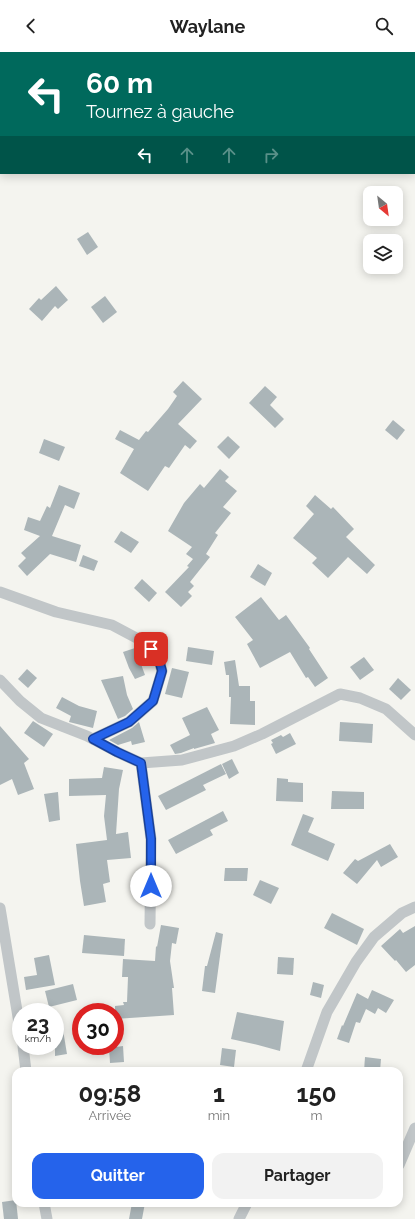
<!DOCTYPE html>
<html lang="fr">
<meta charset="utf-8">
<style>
:root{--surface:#fff;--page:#f2f2f2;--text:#222;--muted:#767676;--accent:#2563eb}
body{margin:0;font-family:Raleway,sans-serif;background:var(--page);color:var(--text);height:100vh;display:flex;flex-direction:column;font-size:15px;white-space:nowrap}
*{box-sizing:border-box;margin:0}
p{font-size:13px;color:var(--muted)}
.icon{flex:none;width:22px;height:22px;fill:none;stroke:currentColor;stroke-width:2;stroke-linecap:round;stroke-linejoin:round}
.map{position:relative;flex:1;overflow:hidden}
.side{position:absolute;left:12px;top:1015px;width:391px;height:140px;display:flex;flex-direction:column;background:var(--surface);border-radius:12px;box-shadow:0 2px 10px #0003}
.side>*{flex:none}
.hud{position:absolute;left:0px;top:0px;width:415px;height:122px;box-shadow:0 2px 10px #0003;background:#00695c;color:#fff;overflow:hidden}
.needle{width:26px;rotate:151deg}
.fabs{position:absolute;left:363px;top:134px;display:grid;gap:8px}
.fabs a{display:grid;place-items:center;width:40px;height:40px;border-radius:8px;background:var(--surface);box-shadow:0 2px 10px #0003;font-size:20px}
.speed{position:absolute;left:12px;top:951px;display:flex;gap:8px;font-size:20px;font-weight:700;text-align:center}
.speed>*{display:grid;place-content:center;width:52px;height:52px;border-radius:50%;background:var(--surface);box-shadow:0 2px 10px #0003;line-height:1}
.speed small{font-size:10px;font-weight:400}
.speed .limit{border:6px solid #d22;background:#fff;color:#111}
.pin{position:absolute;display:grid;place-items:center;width:34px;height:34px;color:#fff;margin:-17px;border-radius:8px;box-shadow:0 2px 6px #0006}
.me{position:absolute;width:44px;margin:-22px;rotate:0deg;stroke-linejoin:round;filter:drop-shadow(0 0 3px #0008)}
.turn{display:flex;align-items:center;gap:14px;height:84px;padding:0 20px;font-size:18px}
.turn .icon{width:52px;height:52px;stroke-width:2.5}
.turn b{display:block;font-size:28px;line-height:34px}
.lanes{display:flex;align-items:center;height:38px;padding:0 20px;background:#0003;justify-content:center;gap:20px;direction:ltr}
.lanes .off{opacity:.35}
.eta{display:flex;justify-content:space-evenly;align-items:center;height:68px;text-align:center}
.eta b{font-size:24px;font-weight:700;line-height:28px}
.action{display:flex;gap:8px;margin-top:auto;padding:8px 20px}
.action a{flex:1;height:46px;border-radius:12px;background:var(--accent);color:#fff;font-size:16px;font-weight:700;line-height:46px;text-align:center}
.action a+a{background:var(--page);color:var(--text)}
header{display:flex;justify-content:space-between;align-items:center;height:52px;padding:0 20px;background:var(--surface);font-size:18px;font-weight:700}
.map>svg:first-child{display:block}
.building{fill:#abb5b8}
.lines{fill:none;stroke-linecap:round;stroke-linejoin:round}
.street{stroke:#c1c6c8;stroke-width:11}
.route-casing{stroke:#184099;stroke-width:10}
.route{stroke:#2563eb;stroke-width:7}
</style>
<header><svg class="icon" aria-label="back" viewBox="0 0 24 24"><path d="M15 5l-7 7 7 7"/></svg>Waylane<svg class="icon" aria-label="search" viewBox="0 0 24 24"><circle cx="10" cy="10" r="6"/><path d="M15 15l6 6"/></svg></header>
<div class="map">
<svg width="415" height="1167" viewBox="0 0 415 1167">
<rect width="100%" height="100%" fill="#f4f4ef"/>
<g class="building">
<path d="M88 180 98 195 87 203 77 187Z"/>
<path d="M56 234 68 248 58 257 55 254 42 269 29 257 39 246 41 248Z"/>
<path d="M105 244 117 260 103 271 91 255Z"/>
<path d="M183 329 202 347 178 372 197 389 190 397 185 393 169 416 165 414 148 439 120 421 134 397 115 387 120 378 139 388 146 379 148 380 168 357 177 344 173 340Z"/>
<path d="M265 334 277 345 270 353 284 367 275 376 249 351Z"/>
<path d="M393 368 405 378 397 388 385 378Z"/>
<path d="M228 384 240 395 229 407 217 395Z"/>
<path d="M44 387 65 395 59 409 39 401Z"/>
<path d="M220 417 229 425 225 429 237 439 223 455 231 461 215 481 218 483 206 502 210 505 190 530 194 534 188 540 192 544 181 555 165 540 189 515 187 514 193 507 186 502 192 495 168 479 184 451 200 432 204 436Z"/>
<path d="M59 433 80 441 74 457 65 453 52 484 81 493 76 510 50 502 27 524 18 514 26 506 21 501 40 484 24 478 28 465 40 469 47 454 50 456Z"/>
<path d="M315 443 331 457 333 455 354 477 346 485 375 513 367 522 348 505 328 526 312 511 317 506 293 486 314 462 306 454Z"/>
<path d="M121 479 139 490 131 501 114 490Z"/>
<path d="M83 503 98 509 94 519 79 514Z"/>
<path d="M258 512 272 521 265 534 250 525Z"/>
<path d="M142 527 157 541 149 550 134 536Z"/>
<path d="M261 545 279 568 286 563 310 596 309 597 328 626 315 635 308 625 306 626 290 600 260 616 247 592 253 588 235 565Z"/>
<path d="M188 595 214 599 212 613 186 609Z"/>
<path d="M135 596 145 623 135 627 129 616 123 600Z"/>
<path d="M364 605 374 618 360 628 350 615Z"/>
<path d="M235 608 239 634H250V649H255V673L230 672 231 645H229V623H226L224 610Z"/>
<path d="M172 616 189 620 182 646 165 642Z"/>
<path d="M27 617 37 626 28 636 18 627Z"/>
<path d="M123 624 127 643 133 657 125 664 118 667 101 628Z"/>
<path d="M398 626 411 638 401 648 389 637Z"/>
<path d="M62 645 79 654 97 659 93 676 69 670 71 664 56 656Z"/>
<path d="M207 655 219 678 211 682 215 691 194 697V696L181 701 175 702 170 693 190 683 182 666Z"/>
<path d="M33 669 53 682 44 695 24 681Z"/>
<path d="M139 670 145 690 132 693 131 689 118 693 109 688 132 676Z"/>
<path d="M340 670 373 672 372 691 339 689Z"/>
<path d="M0 674 29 707 24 711 34 737 18 743 12 727 0 733Z"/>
<path d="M290 681 296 692 276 702 271 692 273 691 271 688 281 683 283 685Z"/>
<path d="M232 707 239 721 229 727 222 712Z"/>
<path d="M221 712 226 722 203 733 206 738 166 758 158 744Z"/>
<path d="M104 715 123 718 119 737 116 782 128 780 131 806 107 808 110 830 103 832 106 850 84 854 80 829 76 792 107 788 104 764 106 743 69 744V727L102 726Z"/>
<path d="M277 726 288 727V730L303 731V750L276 749Z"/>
<path d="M332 739 364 740V757H331Z"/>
<path d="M58 740 60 768 49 770 44 742Z"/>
<path d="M223 759 228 769 210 778 213 783 176 802 168 788Z"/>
<path d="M303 762 314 766 308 780 335 792 328 809 291 793Z"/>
<path d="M390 792 398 805 381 815 377 808 357 832 343 821 355 807 358 809Z"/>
<path d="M225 816H248L247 829H224Z"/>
<path d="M260 828 279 836 271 852 253 843Z"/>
<path d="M332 861 364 877 357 893 324 876Z"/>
<path d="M161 873 179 876 176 892 172 891 170 909 174 936H172L174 963 115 967V954L124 953 123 950H127L128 925H122L123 907 155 909 156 894 157 895Z"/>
<path d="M415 874V913L406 920 396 908 395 909 381 894 400 877 403 881Z"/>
<path d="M216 880 223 882 215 941 202 939 205 914H207Z"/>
<path d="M84 883 125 887 124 904 82 901Z"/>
<path d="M49 903 55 933 26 938 24 925 37 923 34 906Z"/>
<path d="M278 905 294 906 293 923 277 922Z"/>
<path d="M313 930 324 933 321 946 310 943Z"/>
<path d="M73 932 77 948 49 955 45 939Z"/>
<path d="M372 938 394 948 386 961 378 956 375 962 366 957 360 971 356 970 349 991 337 987 342 973 343 974 357 941 368 947Z"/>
<path d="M237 960 284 969 280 999 258 993 231 987Z"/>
<path d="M61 966 67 1002 55 1004V967Z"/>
<path d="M123 994 124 1010 110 1011 109 996Z"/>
<path d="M222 996 236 998 234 1015 220 1013Z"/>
<path d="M365 1005 381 1007 380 1019H364Z"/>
<path d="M16 1148 18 1167H4L2 1150Z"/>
<path d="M132 1151H145L142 1167H129Z"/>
</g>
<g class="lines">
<g class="street">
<path d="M0 540 56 560 112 573 144 590 158 605 162 619 153 649 129 670 93 687"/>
<path d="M0 628 20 649 41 666 87 684 117 700 141 711 182 708 234 694 262 682 340 642 360 646 386 657 415 683"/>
<path d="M141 711 151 787 150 872"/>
<path d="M0 856 21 983"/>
<path d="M23 994 26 1019"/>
<path d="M306 1019 327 960 356 910 374 885 402 861 415 855"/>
<path d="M399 1113 415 1076"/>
<path d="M44 1151 47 1167"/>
<path d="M239 1167 247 1151"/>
</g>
</g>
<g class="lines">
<defs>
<path id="route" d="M151 597 158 604 162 619 153 649 129 670 93 687 117 700 141 711 151 787V834"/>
</defs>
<use href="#route" class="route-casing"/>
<use href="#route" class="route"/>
</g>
</svg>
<div class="fabs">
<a><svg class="needle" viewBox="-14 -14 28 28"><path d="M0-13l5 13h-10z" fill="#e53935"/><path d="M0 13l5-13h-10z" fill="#767676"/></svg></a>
<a><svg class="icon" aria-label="layers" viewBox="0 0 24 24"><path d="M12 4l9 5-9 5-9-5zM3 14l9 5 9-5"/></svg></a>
</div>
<div class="speed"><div>23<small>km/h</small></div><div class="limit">30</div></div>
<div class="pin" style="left:151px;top:597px;background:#d93025"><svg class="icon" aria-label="arrive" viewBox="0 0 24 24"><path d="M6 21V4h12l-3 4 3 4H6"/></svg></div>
<svg class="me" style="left:151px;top:834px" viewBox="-20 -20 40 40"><circle r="19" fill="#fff"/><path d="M0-13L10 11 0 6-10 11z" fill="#2563eb"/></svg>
<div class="hud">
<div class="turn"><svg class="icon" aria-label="left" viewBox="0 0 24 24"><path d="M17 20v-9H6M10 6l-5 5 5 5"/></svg><div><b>60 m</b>Tournez à gauche</div></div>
<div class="lanes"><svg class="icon" aria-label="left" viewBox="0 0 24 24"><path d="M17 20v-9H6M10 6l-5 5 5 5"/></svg><svg class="icon off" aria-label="ahead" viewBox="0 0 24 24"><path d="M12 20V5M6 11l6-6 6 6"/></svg><svg class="icon off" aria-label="ahead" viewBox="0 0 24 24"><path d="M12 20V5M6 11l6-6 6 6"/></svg><svg class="icon off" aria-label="right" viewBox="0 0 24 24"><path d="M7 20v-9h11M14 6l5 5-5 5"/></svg></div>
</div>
<section class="side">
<div class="eta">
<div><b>09:58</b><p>Arrivée</p></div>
<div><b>1</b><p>min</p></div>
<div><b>150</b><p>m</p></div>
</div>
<div class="action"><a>Quitter</a><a>Partager</a></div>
</section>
</div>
